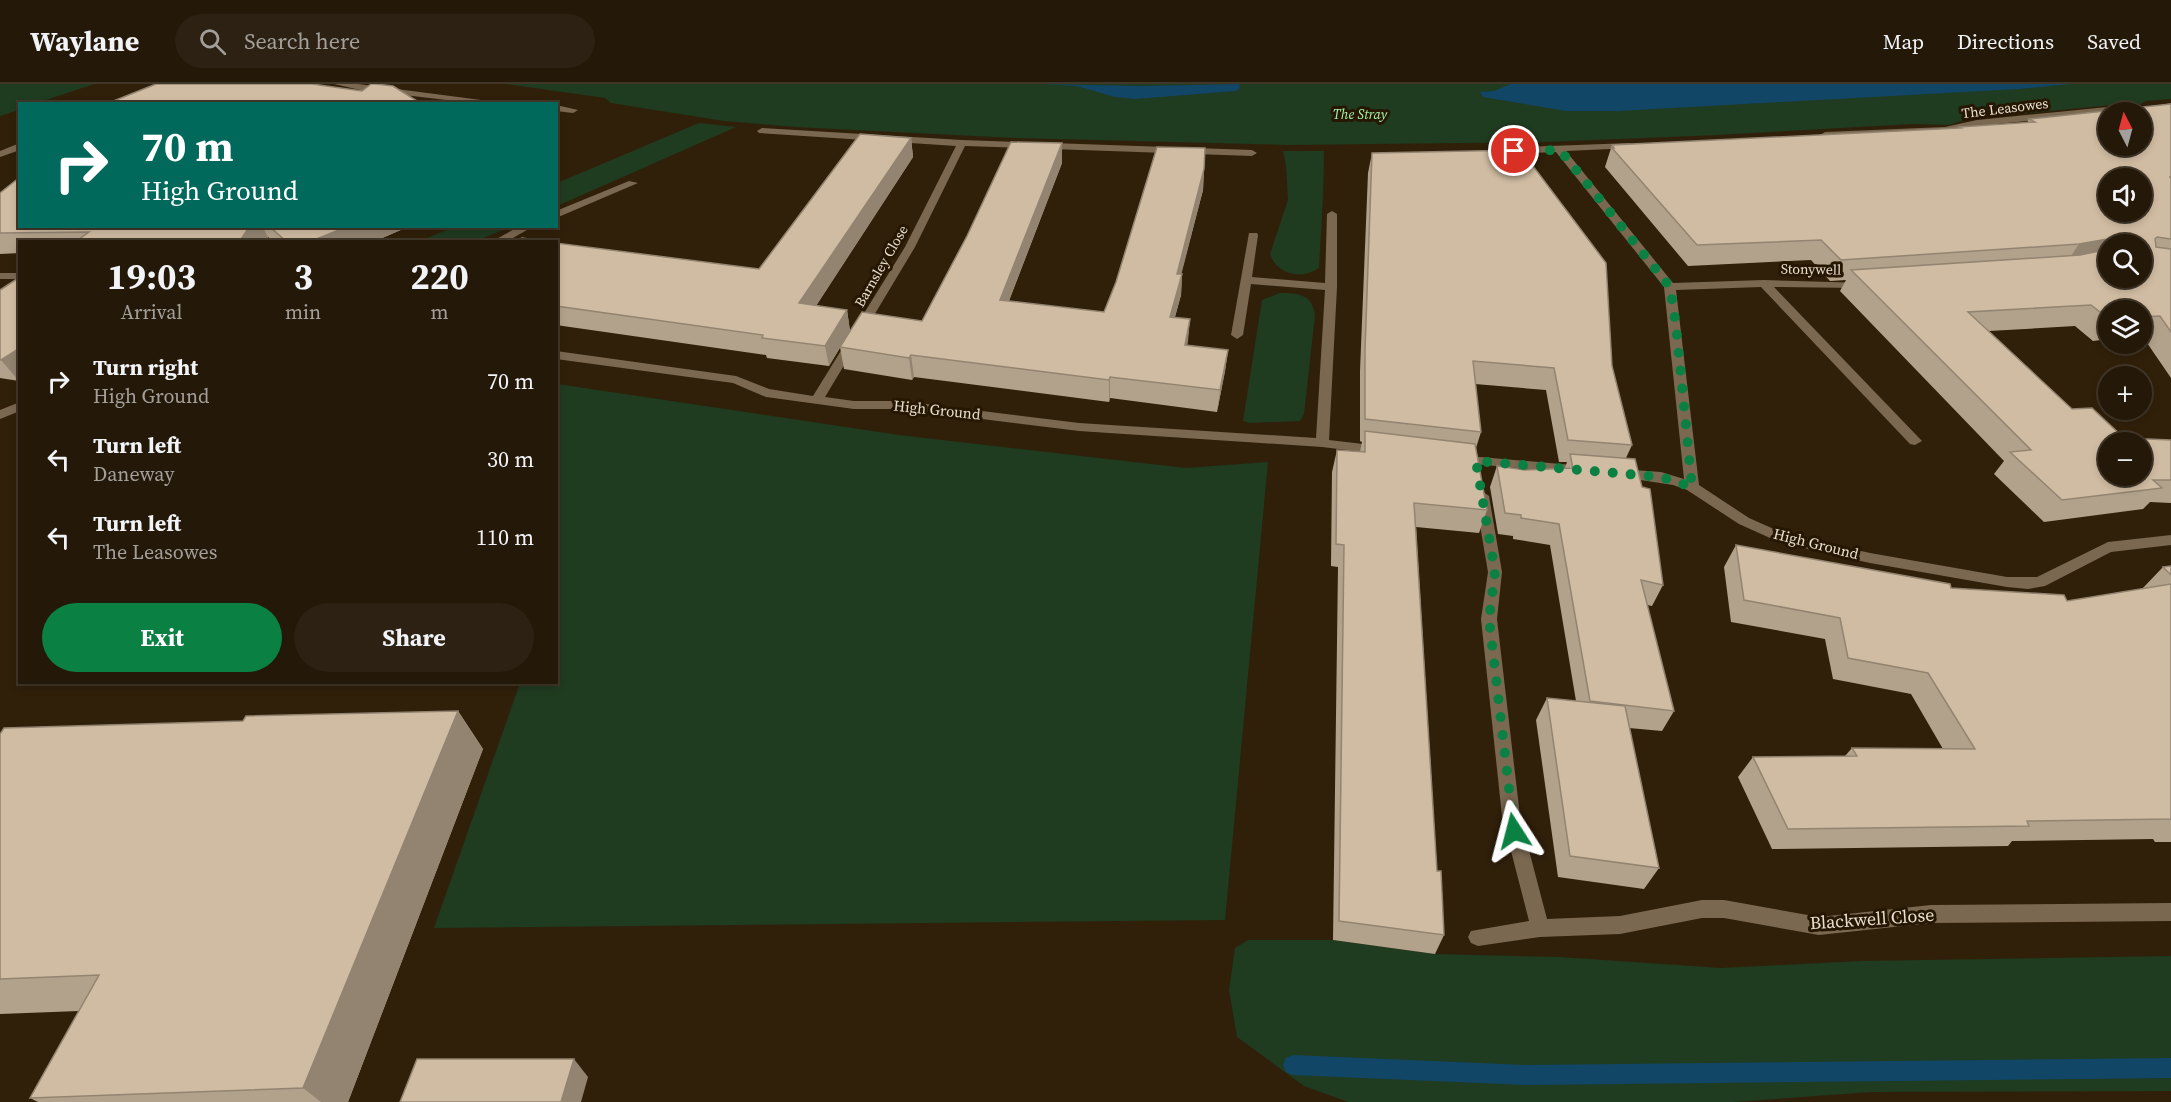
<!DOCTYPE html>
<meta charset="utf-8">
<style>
:root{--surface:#241808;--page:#2c2112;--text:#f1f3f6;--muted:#a3a09c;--line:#413729;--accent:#0b8043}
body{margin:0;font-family:"Source Serif 4",serif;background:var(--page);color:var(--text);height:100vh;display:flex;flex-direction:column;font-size:22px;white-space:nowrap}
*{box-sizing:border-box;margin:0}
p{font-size:20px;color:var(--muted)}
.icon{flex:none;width:33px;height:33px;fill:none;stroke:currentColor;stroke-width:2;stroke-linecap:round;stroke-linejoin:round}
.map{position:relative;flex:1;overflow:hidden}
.sheet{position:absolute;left:18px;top:156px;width:540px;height:444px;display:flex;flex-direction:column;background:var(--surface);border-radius:0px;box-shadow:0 3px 9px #0003,0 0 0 2px var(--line)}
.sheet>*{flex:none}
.top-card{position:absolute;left:18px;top:18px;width:540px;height:126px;border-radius:0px;box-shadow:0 3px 9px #0003,0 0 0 2px var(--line);background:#00695c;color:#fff;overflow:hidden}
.needle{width:39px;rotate:354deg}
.buttons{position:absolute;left:2098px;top:18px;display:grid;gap:12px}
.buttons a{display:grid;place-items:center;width:54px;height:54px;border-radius:50%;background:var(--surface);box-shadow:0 3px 9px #0003,0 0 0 2px var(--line);font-size:30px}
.pin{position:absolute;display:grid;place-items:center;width:51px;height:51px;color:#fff;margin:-26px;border:3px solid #fff;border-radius:50%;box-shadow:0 2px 6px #0007}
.me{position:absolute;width:66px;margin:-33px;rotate:351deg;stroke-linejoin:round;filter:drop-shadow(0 0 4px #0008)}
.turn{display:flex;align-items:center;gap:21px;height:126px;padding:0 24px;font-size:27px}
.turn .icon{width:78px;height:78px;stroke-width:2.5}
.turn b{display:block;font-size:42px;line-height:51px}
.eta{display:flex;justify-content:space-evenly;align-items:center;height:102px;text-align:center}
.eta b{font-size:36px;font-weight:700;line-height:42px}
.cta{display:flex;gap:12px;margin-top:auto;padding:12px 24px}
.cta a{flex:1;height:69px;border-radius:36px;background:var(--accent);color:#fff;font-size:24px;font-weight:700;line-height:69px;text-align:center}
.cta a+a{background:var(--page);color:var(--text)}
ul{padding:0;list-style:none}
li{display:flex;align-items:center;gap:18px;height:78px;padding:0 24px}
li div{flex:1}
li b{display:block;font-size:22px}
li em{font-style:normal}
header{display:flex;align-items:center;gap:36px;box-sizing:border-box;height:84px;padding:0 30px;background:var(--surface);border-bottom:2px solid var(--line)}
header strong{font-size:28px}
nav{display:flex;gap:33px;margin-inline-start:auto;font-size:21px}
.search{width:420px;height:54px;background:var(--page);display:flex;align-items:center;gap:15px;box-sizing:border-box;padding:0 21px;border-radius:33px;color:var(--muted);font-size:22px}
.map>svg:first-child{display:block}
.green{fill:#1f3b20}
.water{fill:#124667}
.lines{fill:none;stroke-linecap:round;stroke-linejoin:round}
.stream{fill:#124667;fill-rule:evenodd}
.minor{fill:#7b6851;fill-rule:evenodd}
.wall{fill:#b3a28b;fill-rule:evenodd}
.shaded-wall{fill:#928471}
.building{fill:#d0bca2;stroke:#928471;stroke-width:1.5;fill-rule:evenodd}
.route{stroke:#0b8043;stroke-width:10;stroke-dasharray:0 18}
.labels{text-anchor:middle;stroke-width:6;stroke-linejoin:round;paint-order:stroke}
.far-street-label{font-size:14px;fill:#e9dfd1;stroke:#261702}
.far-park-label{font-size:14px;font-style:italic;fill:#a5f2a7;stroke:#261702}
.street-label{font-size:15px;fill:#e9dfd1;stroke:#261702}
.near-street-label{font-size:18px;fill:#e9dfd1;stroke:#261702}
</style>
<header>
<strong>Waylane</strong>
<div class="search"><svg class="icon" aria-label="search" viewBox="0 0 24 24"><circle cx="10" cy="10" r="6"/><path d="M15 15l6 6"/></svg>Search here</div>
<nav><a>Map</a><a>Directions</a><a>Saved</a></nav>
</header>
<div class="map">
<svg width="2171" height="1018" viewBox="0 0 2171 1018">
<rect width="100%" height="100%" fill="#30200a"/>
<g class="green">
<path d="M0 0H94L37 19 20 20 19 26 0 32Z"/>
<path d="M506 0H2171V15L2146 17 2136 23 2112 21 1967 35 1949 41 1912 40 1718 51 1545 58 1287 61 1014 54 796 43 724 37 611 19 605 14Z"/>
<path d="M699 39 736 43 557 122V99Z"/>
<path d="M1283 67H1324C1324 107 1321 145 1319 184 1302 196 1277 191 1270 170L1288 116 1286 81Z"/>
<path d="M454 143V142L510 143 476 157H420Z"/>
<path d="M1280 209C1298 209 1312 210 1315 231L1304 330 1300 337 1250 339 1243 337 1262 216Z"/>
<path d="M557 300 899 351 1186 384 1268 378 1225 836 434 844 520 599 556 598Z"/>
<path d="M1248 856H1333L1435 870 1560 873 1721 884 1861 877 2171 872V1007L1871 1008 1734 1018H1348L1304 1002 1237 953 1229 906 1235 864Z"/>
</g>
<g class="water">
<path d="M1042 0 1140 2 1239 0 1240 4 1236 7 1135 15 1115 13 1077 2Z"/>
<path d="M1511 0H2071L2019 5 1618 27H1566L1483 13 1480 8 1494 7Z"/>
</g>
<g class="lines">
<path class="stream" d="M1293 971 1526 981 2171 974V994L1526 1001 1293 991 1286 988 1283 981 1286 974Z"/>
<g class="minor">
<path d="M334 0H358L512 20H480L370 7 353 20H342L360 6Z"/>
<path d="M2171 19V25L2148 29 2118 28 1977 42 1945 49 1825 54 1820 51 1825 48 1945 43 1977 36 2118 22 2148 23Z"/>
<path d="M556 21 578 26 573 29 556 27Z"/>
<path d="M762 44 962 56 1252 66 1257 69 1252 72 965 62 915 163 825 313 854 317H902L1079 339 1316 354 1325 206 1251 200 1243 251 1237 255 1231 251 1249 149H1257L1258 151 1252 193 1325 199 1327 130 1332 127 1337 130V203L1329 356 1380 362 1387 366 1380 370 1322 363 1079 347 902 325H854L766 313 733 299 556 275V267L736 292 769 305 813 312 905 163 956 62 759 49 757 47Z"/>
<path d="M20 59V66L0 73V67Z"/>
<path d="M1630 59 1635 62 1633 64 1566 67 1673 199 1764 196 1865 199 1867 201 1861 204 1774 203 1922 357 1915 361 1910 360 1761 203 1676 206 1699 401 1749 434 1785 450 1870 469 2007 493H2037L2108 458 2171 451V461L2111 468 2045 502 2028 505 2007 503 1870 479 1781 459 1739 440 1687 406 1673 401 1614 392 1612 389 1614 386 1619 385 1661 388 1684 395 1664 203 1556 68 1501 70 1496 67 1501 64Z"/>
<path d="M629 97 638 99 556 134V127Z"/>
<path d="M520 142H534L506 158H491Z"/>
<rect x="0" y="189" width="20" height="6"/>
<path d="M20 318V327L0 335V326Z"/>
<path d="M1457 371 1583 382 1590 386 1583 390 1452 378 1450 375Z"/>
<path d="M1482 407 1489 412 1502 488 1497 535 1520 732 1547 835 1620 832 1702 816H1724L1819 833 1931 821 2171 819V837L1931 839 1819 851 1724 834H1702L1620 850 1540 853 1478 862 1471 859 1468 853 1471 847 1529 837 1502 732 1481 535 1488 488 1475 412Z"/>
</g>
</g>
<g class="wall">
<path d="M2171 20V294L2143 253H2142V226H2109V255L2093 257 2075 242 1989 247 2072 325 2124 354 2171 356V419L2150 418 2143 425 2044 438 1994 390 2004 377 1840 207 1846 196 1830 197 1811 176 1688 182 1605 83 1612 61 1958 45 1959 43 2027 39 2029 35ZM2109 160H2142L2109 194Z"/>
<path d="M911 54 913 73 816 222 847 226 850 247 829 282 767 274 766 271 556 241V159L759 185Z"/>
<path d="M1062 59V79L1009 217 1104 228 1204 85 1203 106 1181 190H1182L1181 211 1175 233 1190 235 1187 261 1228 266 1225 287 1217 328 1110 314 1109 318 914 293 912 296 844 285 840 263 922 237Z"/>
<path d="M1372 69 1612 282 1632 361 1626 374 1663 501 1652 522 1647 521 1674 627 1662 647 1629 644 1659 784 1644 805 1558 793 1536 636 1547 614 1576 617 1550 461 1513 455V452L1498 450 1490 403 1497 382 1525 386 1565 384 1567 378H1559L1546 306 1475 300 1481 348 1476 364 1487 426 1479 449 1416 443 1437 787 1444 851 1435 870 1333 856 1338 483 1331 482 1332 388 1337 366 1360 368 1362 358 1360 357V287L1368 89Z"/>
<path d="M0 109 20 142H410L373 158H274L268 153 265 158H20V169L0 170Z"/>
<path d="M20 193V297H19L0 294V206Z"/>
<path d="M1736 461 1951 504 2067 517 2142 505 2163 483 2171 482V758H2155L2153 755 2012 757 2008 762 1772 765 1738 693 1753 673 1845 672 1852 664 1943 665 1911 610 1833 595 1825 555 1731 538 1724 483Z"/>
<path d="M458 627 483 665 348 1018H38L30 1014 79 927 0 930V650Z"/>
</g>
<g class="shaded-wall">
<path d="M911 54 913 73 804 240 799 219Z"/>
<path d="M1062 59V79L1001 237 1000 216Z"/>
<path d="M1204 85 1203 106 1176 211 1177 190Z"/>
<path d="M250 142H262L268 153 265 158H239Z"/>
<path d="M349 142H410L373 158H309Z"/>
<path d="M2125 152 2119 160H2109V173L2065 181 2079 160Z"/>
<path d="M1182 190 1181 211 1169 254 1170 233Z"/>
<path d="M847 226 850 247 829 282 825 262Z"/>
<path d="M1190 235 1188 257 1183 282 1185 261Z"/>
<path d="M20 264V297H19L1 276Z"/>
<path d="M1228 266 1225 287 1217 328 1220 306Z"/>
<path d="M911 271 914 293 912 296 909 274Z"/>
<path d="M1110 293V314L1109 318V296Z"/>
<path d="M458 627 483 665 348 1018H321L303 1004Z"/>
<path d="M574 975 588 993 581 1018H561Z"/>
</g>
<g class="building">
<path d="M156 0H312L362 7 371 0H376L393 2 422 20H106Z"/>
<path d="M2171 20V93H2170L2171 95V155L2157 153 2155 155 2156 163 2171 165V248L2160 232 2142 233V226H2109V235L2091 221 1968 228 2072 325 2092 324 2124 354 2171 356V396H2153L2162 404 2062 416 2010 368 2031 366 1851 186 2080 171 2109 165V194H2142V160H2124L2125 152 2079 160 1841 176 1821 156 1697 161 1612 64H1614L1612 61 1961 44 1959 43 2035 38 2029 35ZM2109 28H2142V62H2109ZM2109 94H2142V128H2109ZM2109 358H2142V392H2109Z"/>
<path d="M860 50 911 54 799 219 847 226 825 262 762 254 763 251 556 222V159L759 185Z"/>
<path d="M1011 58 1062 59 1000 216 1104 228 1116 198 1157 63 1205 64 1204 85 1177 190H1182L1170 233 1190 235 1185 261 1228 266 1220 306 1110 293 1109 296 911 271 909 274 840 263 862 228 922 237 967 152Z"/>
<path d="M1521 66 1606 179 1612 282 1632 361 1568 356 1554 284 1473 277 1481 348 1365 335V266L1372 69Z"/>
<path d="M20 93V142H250L239 158H75L89 148 0 149V109Z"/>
<path d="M269 142H349L309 158H287Z"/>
<path d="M522 154 548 158H514Z"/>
<path d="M20 193V264L1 276H0V206Z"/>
<path d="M1365 347 1475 360 1487 426 1414 419 1437 787H1441L1444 851 1339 837 1344 461 1336 460 1337 366 1365 368Z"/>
<path d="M1570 370 1635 375 1642 403 1650 405 1663 501 1641 496 1674 627 1590 617 1559 440 1521 434V431L1505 429 1497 382 1525 386 1573 384Z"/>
<path d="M1736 461 1950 500 1951 504 2064 511 2067 517 2171 500V735L2027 737 2029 742 1788 745 1753 673 1857 672 1852 664 1975 665 1928 589 1848 574 1840 534 1744 516Z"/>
<path d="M2171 482V491L2163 483Z"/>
<path d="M1547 614 1625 622 1659 784 1570 772Z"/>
<path d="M458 627 303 1004 30 1014 99 891 0 895V650L4 644 243 637 246 632Z"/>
<path d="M417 975H574L561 1018H400Z"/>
</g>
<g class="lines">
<path class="route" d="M1514 67 1560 66 1670 203 1676 242 1692 403 1661 393 1476 377 1495 488 1489 535 1514 747"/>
</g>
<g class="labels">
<g class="far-street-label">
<text transform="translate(2005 24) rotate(-7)" y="5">The Leasowes</text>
<text transform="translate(881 182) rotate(-60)" y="5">Barnsley Close</text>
<text transform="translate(1811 185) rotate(1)" y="5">Stonywell</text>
</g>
<g class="far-park-label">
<text x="1360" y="35">The Stray</text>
</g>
<g class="street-label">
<text transform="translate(937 326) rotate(6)" y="5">High Ground</text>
<text transform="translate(1816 460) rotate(14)" y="5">High Ground</text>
</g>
<g class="near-street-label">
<text transform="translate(1872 835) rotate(-4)" y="6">Blackwell Close</text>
</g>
</g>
</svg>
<div class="buttons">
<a><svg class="needle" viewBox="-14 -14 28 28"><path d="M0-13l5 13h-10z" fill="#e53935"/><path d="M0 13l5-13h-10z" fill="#a3a09c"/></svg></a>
<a><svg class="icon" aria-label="sound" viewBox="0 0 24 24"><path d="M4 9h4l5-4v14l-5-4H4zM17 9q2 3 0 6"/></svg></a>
<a><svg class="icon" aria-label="search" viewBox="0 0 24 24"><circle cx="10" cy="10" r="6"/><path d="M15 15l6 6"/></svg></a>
<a><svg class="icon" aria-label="layers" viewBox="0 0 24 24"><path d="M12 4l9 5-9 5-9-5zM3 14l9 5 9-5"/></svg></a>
<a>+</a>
<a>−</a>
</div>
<div class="pin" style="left:1514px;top:67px;background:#d93025"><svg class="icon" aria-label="arrive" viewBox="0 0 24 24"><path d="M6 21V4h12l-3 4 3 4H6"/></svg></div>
<svg class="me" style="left:1514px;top:747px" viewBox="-20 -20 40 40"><path d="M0-17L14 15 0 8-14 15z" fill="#0b8043" stroke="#fff" stroke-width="4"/></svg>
<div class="top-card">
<div class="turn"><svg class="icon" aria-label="right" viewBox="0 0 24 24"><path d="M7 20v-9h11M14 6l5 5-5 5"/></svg><div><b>70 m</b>High Ground</div></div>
</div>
<section class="sheet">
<div class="eta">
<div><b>19:03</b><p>Arrival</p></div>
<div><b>3</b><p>min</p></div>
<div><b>220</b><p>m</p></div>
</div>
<ul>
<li><svg class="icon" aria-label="right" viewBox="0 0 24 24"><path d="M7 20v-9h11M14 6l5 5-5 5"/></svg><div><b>Turn right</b><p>High Ground</p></div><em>70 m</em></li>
<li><svg class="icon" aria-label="left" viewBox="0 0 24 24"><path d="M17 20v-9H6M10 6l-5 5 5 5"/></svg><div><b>Turn left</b><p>Daneway</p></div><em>30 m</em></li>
<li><svg class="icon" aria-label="left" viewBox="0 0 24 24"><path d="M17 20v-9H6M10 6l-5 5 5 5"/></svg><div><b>Turn left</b><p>The Leasowes</p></div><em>110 m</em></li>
</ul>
<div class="cta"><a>Exit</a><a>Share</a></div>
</section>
</div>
